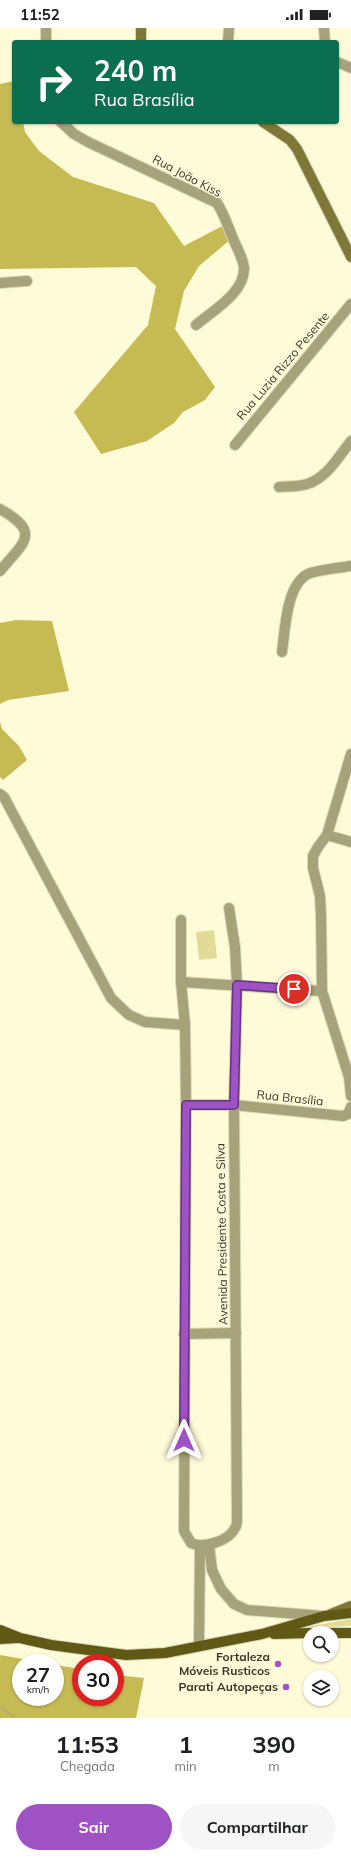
<!DOCTYPE html>
<html lang="pt">
<meta charset="utf-8">
<style>
:root{--surface:#fff;--page:#f6f6f6;--text:#202124;--muted:#757577;--accent:#9e52c4}
body{margin:0;font-family:Mulish,sans-serif;background:var(--page);color:var(--text);height:100vh;display:flex;flex-direction:column;font-size:15px;white-space:nowrap}
*{box-sizing:border-box;margin:0}
p{font-size:13px;color:var(--muted)}
.icon{flex:none;width:22px;height:22px;fill:none;stroke:currentColor;stroke-width:2;stroke-linecap:round;stroke-linejoin:round}
.map{position:relative;height:1690px;overflow:hidden}
.sheet{display:flex;flex-direction:column;background:var(--surface);flex:1}
.sheet>*{flex:none}
.banner{position:absolute;left:12px;top:12px;width:327px;height:84px;border-radius:4px;box-shadow:0 1px 3px #0004;background:#0b6e4f;color:#fff;overflow:hidden}
.fabs{position:absolute;left:303px;top:1598px;display:grid;gap:8px}
.fabs a{display:grid;place-items:center;width:36px;height:36px;border-radius:50%;background:var(--surface);box-shadow:0 1px 3px #0004;font-size:20px}
.speed{position:absolute;left:12px;top:1626px;display:flex;gap:8px;font-size:20px;font-weight:700;text-align:center}
.speed>*{display:grid;place-content:center;width:52px;height:52px;border-radius:50%;background:var(--surface);box-shadow:0 1px 3px #0004;line-height:1}
.speed small{font-size:10px;font-weight:400}
.speed .limit{border:6px solid #d22;background:#fff;color:#111}
.pin{position:absolute;display:grid;place-items:center;width:34px;height:34px;color:#fff;margin:-17px;border:2px solid #fff;border-radius:50%;box-shadow:0 1px 4px #0007}
.me{position:absolute;width:44px;margin:-22px;rotate:0deg;stroke-linejoin:round;filter:drop-shadow(0 0 3px #0008)}
.turn{display:flex;align-items:center;gap:14px;height:84px;padding:0 16px;font-size:18px}
.turn .icon{width:52px;height:52px;stroke-width:2.5}
.turn b{display:block;font-size:28px;line-height:34px}
.eta{display:flex;justify-content:space-evenly;align-items:center;height:68px;text-align:center}
.eta b{font-size:24px;font-weight:700;line-height:28px}
.cta{display:flex;gap:8px;margin-top:auto;padding:8px 16px}
.cta a{flex:1;height:46px;border-radius:24px;background:var(--accent);color:#fff;font-size:16px;font-weight:700;line-height:46px;text-align:center}
.cta a+a{background:var(--page);color:var(--text)}
.status{display:flex;justify-content:space-between;align-items:center;height:28px;padding:0 20px;background:var(--surface);direction:ltr}
.status svg{height:11px;fill:currentColor}
.map>svg:first-child{display:block}
.green{fill:#e2db97}
.forest{fill:#c6ba53}
.lines{fill:none;stroke-linecap:round;stroke-linejoin:round}
.stream{stroke:#b8b064;stroke-width:3}
.street-casing{stroke:#dbd8b9;stroke-width:12}
.secondary-casing{stroke:#dbd8b9;stroke-width:12}
.primary-casing{stroke:#dbd8b9;stroke-width:12}
.street{stroke:#a6a279;stroke-width:10}
.secondary{stroke:#7e7737;stroke-width:10}
.primary{stroke:#605916;stroke-width:10}
.route-casing{stroke:#67357f;stroke-width:10}
.route{stroke:#9e52c4;stroke-width:7}
.poi-dot{fill:#9e52c4;stroke:#fffbd8;stroke-width:1.5}
.labels{text-anchor:middle;stroke-width:3;stroke-linejoin:round;paint-order:stroke}
.street-label{font-size:12px;fill:#39382a;stroke:#fffbd8}
.poi-label{font-size:12px;font-weight:bold;fill:#39382a;stroke:#fffbd8;text-anchor:end}
</style>
<div class="status"><b>11:52</b><svg viewBox="0 0 49 12"><path d="M0 12V9h3v3zM5 12V6h3v6zM10 12V3h3v9zM15 12V0h3v12zM26 1h20v11H26zM47 4h2v5h-2z"/></svg></div>
<div class="map">
<svg width="351" height="1690" viewBox="0 0 351 1690">
<rect width="100%" height="100%" fill="#fffbd8"/>
<g class="green">
<path d="M214 902 217 930 199 932 196 904Z"/>
<path d="M351 1591V1598L301 1600Z"/>
</g>
<g class="forest">
<path d="M14 53V94H23L25 104 39 123 73 149 154 175 184 218 230 194 237 206 199 238 184 263 175 301 215 359 205 372 183 384 174 395 147 413 101 426 74 384 148 297 156 258 136 239 0 241V56Z"/>
<path d="M16 592 52 593 69 663 8 672 0 676V595Z"/>
<path d="M0 694 2 701 19 718 27 732 3 752 0 749Z"/>
<path d="M0 1627 46 1635H21V1669H55V1637L81 1641V1669H115V1647L144 1650 136 1690H0Z"/>
</g>
<g class="lines">
<path class="stream" d="M0 1679 16 1690"/>
<defs>
<g id="street">
<path d="M46 0V14"/>
<path d="M324 0 325 14"/>
<path d="M228 14 229 0"/>
<path d="M337 34 351 40"/>
<path d="M61 94 74 106 88 114 217 175C224 186 227 196 232 208 236 219 243 229 244 240 245 265 212 283 196 297"/>
<path d="M0 255 27 253"/>
<path d="M235 417 351 276"/>
<path d="M279 459C288 458 299 459 307 456 327 450 339 428 351 413"/>
<path d="M0 481C42 505 24 514 0 543"/>
<path d="M282 624C285 603 286 557 308 546 317 542 340 540 351 538"/>
<path d="M351 726 327 807 318 819 313 828V840L320 868 321 887 322 963 349 1049 351 1068"/>
<path d="M0 766 4 769 111 970 129 987 145 994 185 997"/>
<path d="M327 807 351 814"/>
<path d="M181 892V954L185 997 186 1077 184 1503 191 1515C203 1521 229 1513 235 1500 237 1498 237 1494 237 1491L234 1077 237 957 235 919 229 880"/>
<path d="M181 954 322 963"/>
<path d="M186 1077H234L343 1088 348 1086 351 1079"/>
<path d="M184 1306 236 1305"/>
<path d="M209 1517 212 1542 221 1561 234 1576 247 1582 323 1588"/>
<path d="M199 1618 200 1518"/>
</g>
<g id="secondary">
<path d="M141 14V0"/>
<path d="M263 94 290 112 297 121 351 229"/>
<path d="M331 1586 351 1578"/>
</g>
<g id="primary">
<path d="M0 1602 20 1610 51 1617 126 1627 165 1625 262 1606 324 1588 351 1585"/>
<path d="M327 1605H351"/>
<path d="M274 1606 310 1605"/>
<path d="M0 1611 18 1610"/>
</g>
</defs>
<use href="#street" class="street-casing"/>
<use href="#secondary" class="secondary-casing"/>
<use href="#primary" class="primary-casing"/>
<use href="#street" class="street"/>
<use href="#secondary" class="secondary"/>
<use href="#primary" class="primary"/>
</g>
<g class="lines">
<defs>
<path id="route" d="M184 1412 186 1077H234L237 957 294 961"/>
</defs>
<use href="#route" class="route-casing"/>
<use href="#route" class="route"/>
</g>
<g class="poi-dot">
<circle cx="278" cy="1636" r="4"/>
<circle cx="286" cy="1659" r="4"/>
</g>
<g class="labels">
<g class="street-label">
<text transform="translate(187 148) rotate(28)" y="4">Rua João Kiss</text>
<text transform="translate(283 338) rotate(-50)" y="4">Rua Luzia Rizzo Pesente</text>
<text transform="translate(290 1070) rotate(6)" y="4">Rua Brasília</text>
<text transform="translate(222 1206) rotate(-91)" y="4">Avenida Presidente Costa e Silva</text>
</g>
<g class="poi-label">
<text x="270" y="1633">Fortaleza<tspan x="270" dy="14">Móveis Rusticos</tspan></text>
<text x="278" y="1663">Parati Autopeças</text>
</g>
</g>
</svg>
<div class="fabs">
<a><svg class="icon" aria-label="search" viewBox="0 0 24 24"><circle cx="10" cy="10" r="6"/><path d="M15 15l6 6"/></svg></a>
<a><svg class="icon" aria-label="layers" viewBox="0 0 24 24"><path d="M12 4l9 5-9 5-9-5zM3 14l9 5 9-5"/></svg></a>
</div>
<div class="speed"><div>27<small>km/h</small></div><div class="limit">30</div></div>
<div class="pin" style="left:294px;top:961px;background:#d93025"><svg class="icon" aria-label="arrive" viewBox="0 0 24 24"><path d="M6 21V4h12l-3 4 3 4H6"/></svg></div>
<svg class="me" style="left:184px;top:1412px" viewBox="-20 -20 40 40"><path d="M0-17L14 15 0 8-14 15z" fill="#9e52c4" stroke="#fff" stroke-width="4"/></svg>
<div class="banner">
<div class="turn"><svg class="icon" aria-label="right" viewBox="0 0 24 24"><path d="M7 20v-9h11M14 6l5 5-5 5"/></svg><div><b>240 m</b>Rua Brasília</div></div>
</div>
</div>
<section class="sheet">
<div class="eta">
<div><b>11:53</b><p>Chegada</p></div>
<div><b>1</b><p>min</p></div>
<div><b>390</b><p>m</p></div>
</div>
<div class="cta"><a>Sair</a><a>Compartilhar</a></div>
</section>
